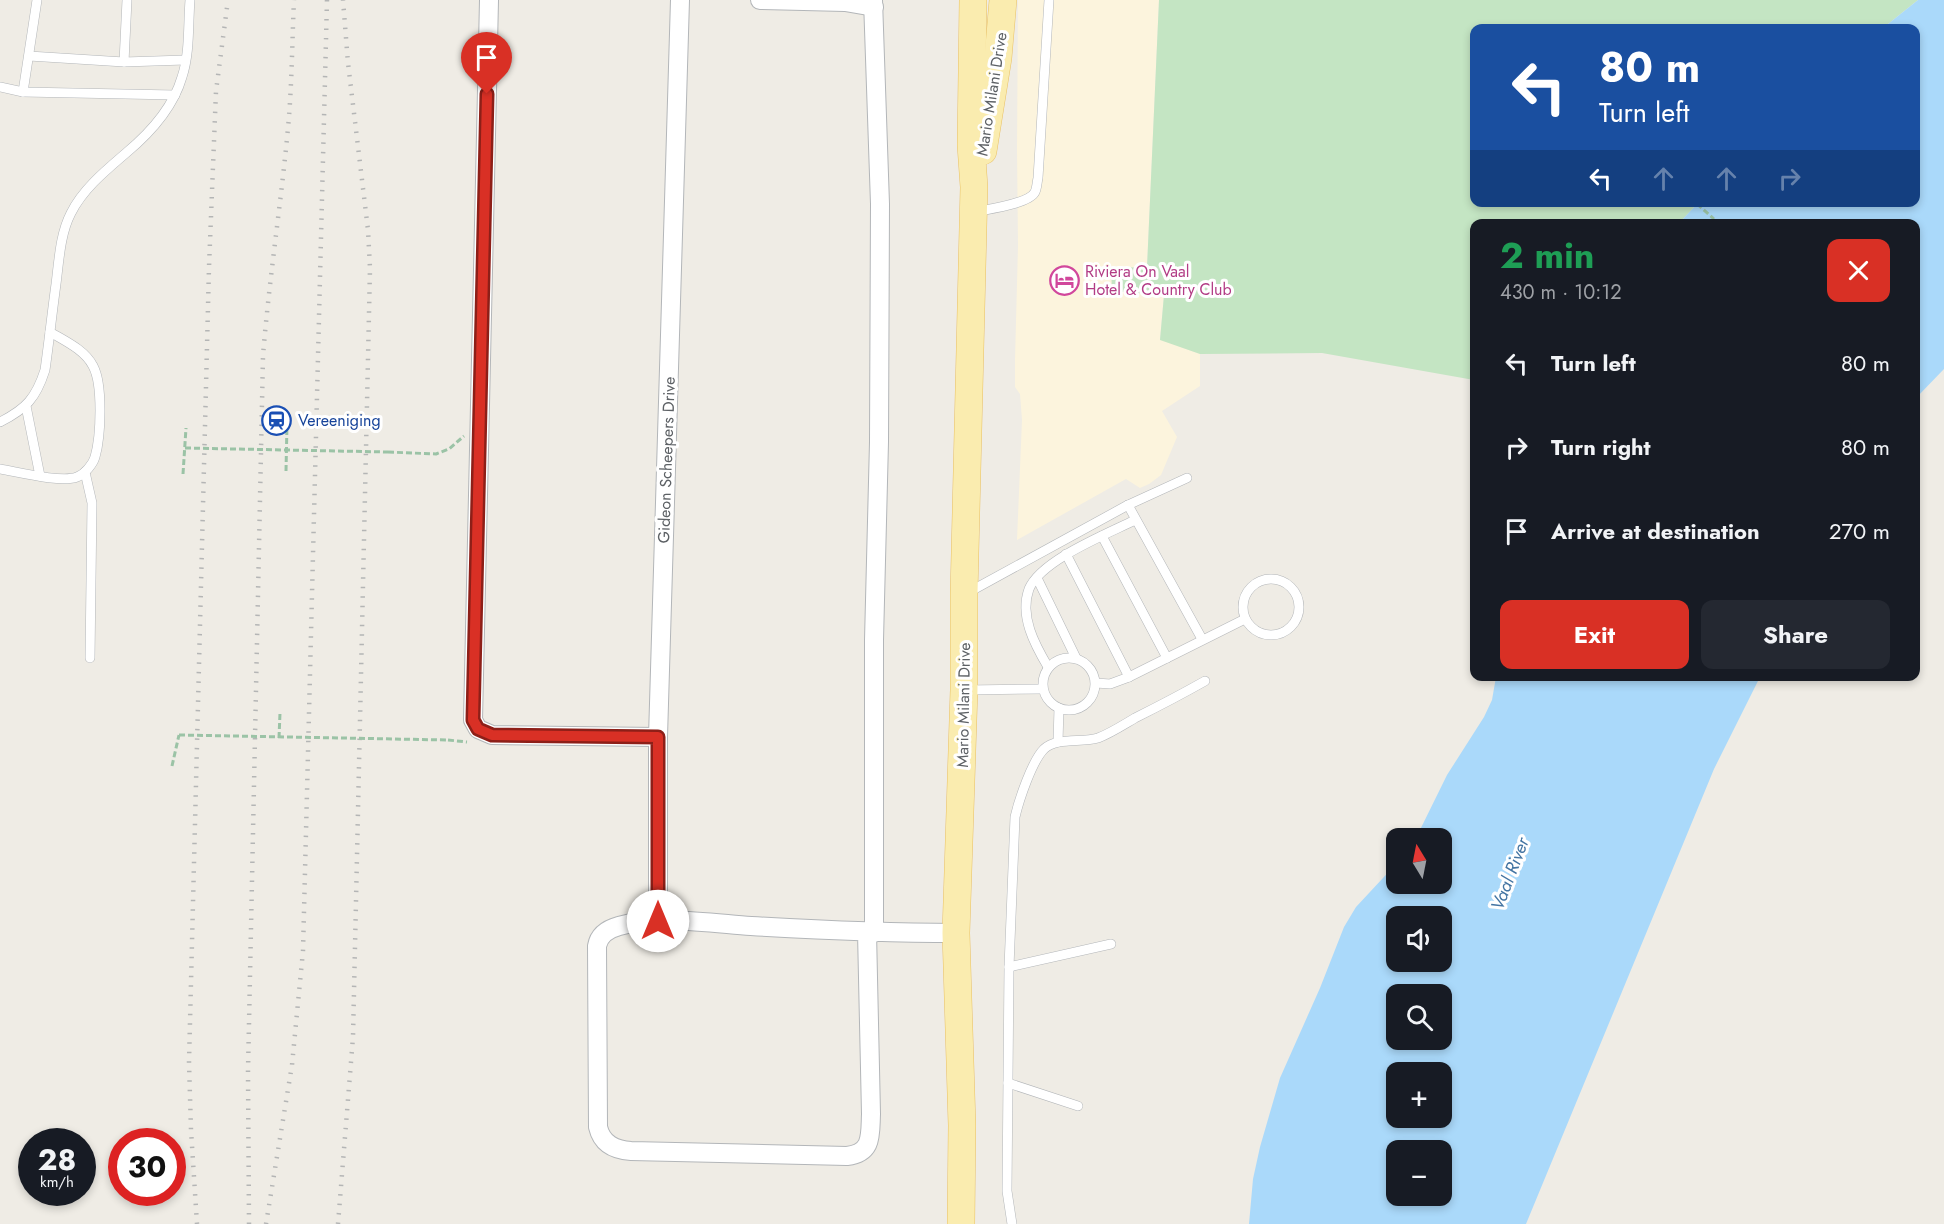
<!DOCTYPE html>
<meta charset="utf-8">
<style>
:root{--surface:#171b24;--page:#242831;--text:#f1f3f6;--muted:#9ea1a6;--accent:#d93025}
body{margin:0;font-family:Jost,sans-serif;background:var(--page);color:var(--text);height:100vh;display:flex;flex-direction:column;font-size:22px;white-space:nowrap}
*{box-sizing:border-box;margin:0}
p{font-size:20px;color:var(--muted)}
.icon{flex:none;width:33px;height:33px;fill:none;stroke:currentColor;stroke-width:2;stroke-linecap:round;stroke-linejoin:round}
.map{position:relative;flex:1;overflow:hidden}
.side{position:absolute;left:1470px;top:219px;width:450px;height:462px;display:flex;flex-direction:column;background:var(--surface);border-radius:12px;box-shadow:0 3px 9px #0003}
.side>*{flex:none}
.guide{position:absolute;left:1470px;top:24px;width:450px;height:183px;border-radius:12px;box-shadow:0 3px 9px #0003;background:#1a4fa0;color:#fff;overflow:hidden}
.needle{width:39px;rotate:350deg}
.tools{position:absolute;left:1386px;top:828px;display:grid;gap:12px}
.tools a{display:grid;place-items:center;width:66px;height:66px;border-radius:12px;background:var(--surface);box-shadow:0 3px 9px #0003;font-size:30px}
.speed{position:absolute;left:18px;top:1128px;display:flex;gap:12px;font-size:30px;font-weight:700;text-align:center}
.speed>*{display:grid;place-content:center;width:78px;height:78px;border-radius:50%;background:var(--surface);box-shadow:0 3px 9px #0003;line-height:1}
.speed small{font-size:15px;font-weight:400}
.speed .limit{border:9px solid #d22;background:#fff;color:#111}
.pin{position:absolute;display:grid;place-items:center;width:51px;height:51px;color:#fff;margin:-62px -26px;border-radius:50% 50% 50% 0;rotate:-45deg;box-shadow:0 0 6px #0007}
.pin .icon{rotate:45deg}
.me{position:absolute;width:66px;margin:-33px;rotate:0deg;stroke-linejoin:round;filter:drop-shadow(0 0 4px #0008)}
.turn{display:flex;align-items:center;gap:21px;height:126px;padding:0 30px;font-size:27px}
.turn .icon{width:78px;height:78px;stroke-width:2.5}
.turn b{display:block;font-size:42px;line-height:51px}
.lanes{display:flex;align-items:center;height:57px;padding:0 30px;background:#0003;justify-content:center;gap:30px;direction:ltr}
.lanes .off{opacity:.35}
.round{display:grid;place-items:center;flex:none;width:63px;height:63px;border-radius:12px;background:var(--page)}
.overview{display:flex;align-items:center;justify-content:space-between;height:102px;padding:0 30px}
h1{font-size:36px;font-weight:700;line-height:45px;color:#1e9e55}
.primary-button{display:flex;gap:12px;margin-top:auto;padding:12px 30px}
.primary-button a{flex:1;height:69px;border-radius:12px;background:var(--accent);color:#fff;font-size:24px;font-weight:700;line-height:69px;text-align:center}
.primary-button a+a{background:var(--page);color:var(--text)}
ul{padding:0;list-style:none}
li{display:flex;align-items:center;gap:18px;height:84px;padding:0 30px}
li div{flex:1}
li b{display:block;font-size:22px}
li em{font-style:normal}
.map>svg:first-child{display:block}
.commercial{fill:#fcf4dd}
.green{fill:#c4e5c3}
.water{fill:#aad9fa;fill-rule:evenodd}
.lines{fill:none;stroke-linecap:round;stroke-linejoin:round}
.lane-casing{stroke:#b3b6b9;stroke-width:10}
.street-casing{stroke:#b3b6b9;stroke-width:20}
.primary-casing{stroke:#e9c064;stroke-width:28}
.path{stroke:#9bc3a6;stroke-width:3;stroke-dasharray:6 3;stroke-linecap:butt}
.lane{stroke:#fff;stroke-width:9}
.street{stroke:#fff;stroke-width:18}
.primary{stroke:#faecaf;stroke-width:27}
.rail{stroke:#b4b5b5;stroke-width:4.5;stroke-dasharray:1.5 8;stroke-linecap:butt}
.path-bridge{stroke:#9bc3a6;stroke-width:3;stroke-dasharray:6 3;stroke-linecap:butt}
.route-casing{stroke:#8d1f18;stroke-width:15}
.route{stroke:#d93025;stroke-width:10}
.labels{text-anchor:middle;stroke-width:6;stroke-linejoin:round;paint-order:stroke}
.street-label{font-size:16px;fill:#5d6165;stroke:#fff}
.hotel-label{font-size:16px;fill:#b23c85;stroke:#fff;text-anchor:start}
.transit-label{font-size:16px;fill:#164399;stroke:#fff;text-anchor:start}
.water-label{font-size:18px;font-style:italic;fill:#4475a3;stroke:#fff}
</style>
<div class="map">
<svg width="1944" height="1224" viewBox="0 0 1944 1224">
<rect width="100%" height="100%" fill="#efece5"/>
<path class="commercial" d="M1018 0H1159L1147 268 1112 291 1164 295 1160 339 1200 354V386L1162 411 1177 437 1161 475 1149 484 1140 488 1126 479 1017 540 1022 420 1020 394 1015 387V360L1018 246 1017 149Z"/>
<path class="green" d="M1159 0H1918L1883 28H1474V202L1698 203 1679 223 1474 224V380L1322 353 1200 354 1160 340 1164 295 1112 291 1111 268 1147 267Z"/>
<g class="water">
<path d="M1918 0H1944V369L1916 398V224L1679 223 1698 203 1916 202V28H1883Z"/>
<path d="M1496 677H1760L1714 769 1526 1224H1249L1253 1179 1260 1147 1280 1078 1320 988 1344 927 1356 907 1396 864V884H1442V838H1416L1447 775 1484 717 1492 700ZM1396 916H1442V962H1396ZM1396 994H1442V1040H1396ZM1396 1072H1442V1118H1396ZM1396 1150H1442V1196H1396Z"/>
</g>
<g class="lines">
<defs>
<g id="lane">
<path d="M29 56 124 62 185 60"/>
<path d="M124 62 127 0"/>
<path d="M0 87 23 92 175 95"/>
<path d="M23 92 37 0"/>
<path d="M975 212C988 209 1029 204 1035 192 1037 188 1037 182 1038 178L1049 0"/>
<path d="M26 406 40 476"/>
<path d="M0 422C26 409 36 398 45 370 49 342 52 313 56 284 59 261 60 234 71 213 83 189 105 171 126 153 150 133 173 108 182 77 190 53 188 25 190 0"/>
<path d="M0 469C18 472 61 483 77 477 85 474 93 464 95 457 101 436 103 384 93 366 85 350 65 341 50 332"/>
<path d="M85 472 92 503 90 658"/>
<path d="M1128 505 1202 639"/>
<path d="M1102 536 1167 658"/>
<path d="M1066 554 1129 677"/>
<path d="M1037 578 1076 658"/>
<circle cx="1271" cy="607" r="28"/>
<path d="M969 592 1128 505 1187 478"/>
<circle cx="1069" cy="684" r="26"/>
<path d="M1048 667C1035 645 1019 616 1029 589 1041 560 1107 534 1135 520"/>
<path d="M1096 683 1110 684 1129 677 1245 619"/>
<path d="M967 690 1043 689"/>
<path d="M1058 742 1059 708"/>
<path d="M1009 967 1111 944"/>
<path d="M1008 1083 1078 1106"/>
<path d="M1012 1224 1007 1191 1009 967 1015 817C1019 800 1032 761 1044 749 1057 737 1081 743 1098 738 1111 733 1123 725 1135 718 1159 706 1182 694 1205 681"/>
</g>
<g id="street">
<path d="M489 0 473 720 478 729 492 735 658 737"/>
<path d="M760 0 845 2 874 7"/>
<path d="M873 0 880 204 879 442 874 640V933"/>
<path d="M658 921V737L680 0"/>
<path d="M867 932 871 1114C870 1135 873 1153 847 1156L631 1151C615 1150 602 1144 598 1127L597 946C599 935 608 929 619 926 659 915 710 923 751 926 819 930 887 933 956 933"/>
</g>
<g id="primary">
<path d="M983 151 998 58 1003 0"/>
<path d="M961 1224 962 1125 956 933 964 690V594L974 187 971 145 973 0"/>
</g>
</defs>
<use href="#lane" class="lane-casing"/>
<use href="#street" class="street-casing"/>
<use href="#primary" class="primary-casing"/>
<g class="path">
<path d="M1697 204 1714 219"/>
<path d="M388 452 436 454 449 449 464 436"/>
<path d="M286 471 287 424"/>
<path d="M183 474 186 428"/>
<path d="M279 738 280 713"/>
<path d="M448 740 467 742"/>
<path d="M172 766 179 735"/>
</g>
<use href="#lane" class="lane"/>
<use href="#street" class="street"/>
<use href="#primary" class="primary"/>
<g class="rail">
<path d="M197 1224 191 1130 189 1062 209 267 216 91 228 0"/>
<path d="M249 1224 248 1071 263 356C269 280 281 204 288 128 292 85 292 43 294 0"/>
<path d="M266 1224 292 1065 303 951 327 0"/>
<path d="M338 1224 353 1037 370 268 368 230 348 63 343 0"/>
</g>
<g class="path-bridge">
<path d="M185 448 388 452"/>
<path d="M179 735 448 740"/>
</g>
</g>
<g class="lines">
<defs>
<path id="route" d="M487 94 473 720 478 729 492 735 658 737V921"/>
</defs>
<use href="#route" class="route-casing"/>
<use href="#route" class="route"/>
</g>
<defs>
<symbol id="hotel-ring" viewBox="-11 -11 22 22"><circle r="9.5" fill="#fff" stroke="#d1479c" stroke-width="1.5"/><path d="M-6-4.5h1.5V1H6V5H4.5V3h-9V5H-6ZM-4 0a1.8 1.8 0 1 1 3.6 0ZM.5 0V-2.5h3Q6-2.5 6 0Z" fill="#d1479c"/></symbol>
<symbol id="station-ring" viewBox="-11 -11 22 22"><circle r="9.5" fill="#fff" stroke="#1a4fb4" stroke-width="1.5"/><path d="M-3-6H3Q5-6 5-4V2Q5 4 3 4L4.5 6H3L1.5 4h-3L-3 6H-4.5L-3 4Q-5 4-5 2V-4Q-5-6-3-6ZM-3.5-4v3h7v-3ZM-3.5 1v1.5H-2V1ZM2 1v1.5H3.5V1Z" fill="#1a4fb4"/></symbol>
</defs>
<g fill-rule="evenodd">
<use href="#hotel-ring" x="1048" y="264" width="33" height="33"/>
<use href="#station-ring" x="260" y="404" width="33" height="33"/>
</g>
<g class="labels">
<g class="street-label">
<text transform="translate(991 94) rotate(-81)" y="6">Mario Milani Drive</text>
<text transform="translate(666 460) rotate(-88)" y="6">Gideon Scheepers Drive</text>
<text transform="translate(963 705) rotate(-89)" y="6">Mario Milani Drive</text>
</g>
<g class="hotel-label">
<text x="1085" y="277">Riviera On Vaal<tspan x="1085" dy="18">Hotel &amp; Country Club</tspan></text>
</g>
<g class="transit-label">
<text x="298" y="426">Vereeniging</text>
</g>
<g class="water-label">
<text transform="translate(1510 874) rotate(-69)" y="6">Vaal River</text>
</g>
</g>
</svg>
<div class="tools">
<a><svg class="needle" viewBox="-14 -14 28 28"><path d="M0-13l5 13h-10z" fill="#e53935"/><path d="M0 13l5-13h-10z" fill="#9ea1a6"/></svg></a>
<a><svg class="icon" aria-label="sound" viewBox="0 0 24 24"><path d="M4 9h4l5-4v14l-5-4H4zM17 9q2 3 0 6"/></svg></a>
<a><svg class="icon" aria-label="search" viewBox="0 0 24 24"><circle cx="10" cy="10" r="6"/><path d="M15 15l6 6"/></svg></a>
<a>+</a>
<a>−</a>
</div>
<div class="speed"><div>28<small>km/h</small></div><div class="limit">30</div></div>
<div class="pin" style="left:487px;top:94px;background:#d93025"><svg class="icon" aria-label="arrive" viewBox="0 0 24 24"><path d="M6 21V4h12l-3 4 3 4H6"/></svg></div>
<svg class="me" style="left:658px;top:921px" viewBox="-20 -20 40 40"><circle r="19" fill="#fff"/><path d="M0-13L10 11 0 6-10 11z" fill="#d93025"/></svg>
<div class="guide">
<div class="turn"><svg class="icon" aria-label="left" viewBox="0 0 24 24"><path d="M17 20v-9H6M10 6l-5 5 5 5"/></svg><div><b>80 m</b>Turn left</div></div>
<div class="lanes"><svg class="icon" aria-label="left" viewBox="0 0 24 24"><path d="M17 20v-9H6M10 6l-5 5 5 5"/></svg><svg class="icon off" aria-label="ahead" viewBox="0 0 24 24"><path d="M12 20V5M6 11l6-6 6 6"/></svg><svg class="icon off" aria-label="ahead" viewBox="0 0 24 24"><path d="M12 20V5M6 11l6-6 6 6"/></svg><svg class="icon off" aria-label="right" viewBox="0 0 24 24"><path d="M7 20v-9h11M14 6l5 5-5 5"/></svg></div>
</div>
<section class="side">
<div class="overview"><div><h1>2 min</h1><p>430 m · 10:12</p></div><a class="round" style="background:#d93025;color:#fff"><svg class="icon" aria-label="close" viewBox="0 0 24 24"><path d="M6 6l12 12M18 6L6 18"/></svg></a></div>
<ul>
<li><svg class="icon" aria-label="left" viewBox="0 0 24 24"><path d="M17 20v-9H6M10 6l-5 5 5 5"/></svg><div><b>Turn left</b></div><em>80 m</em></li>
<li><svg class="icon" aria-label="right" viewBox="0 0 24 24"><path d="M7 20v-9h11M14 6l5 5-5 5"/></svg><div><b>Turn right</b></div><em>80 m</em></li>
<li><svg class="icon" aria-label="arrive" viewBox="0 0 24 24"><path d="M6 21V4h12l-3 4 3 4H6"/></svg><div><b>Arrive at destination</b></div><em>270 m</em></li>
</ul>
<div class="primary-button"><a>Exit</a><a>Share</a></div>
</section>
</div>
